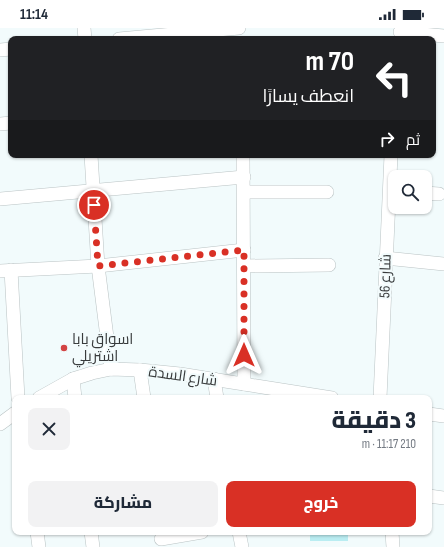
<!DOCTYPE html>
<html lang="ar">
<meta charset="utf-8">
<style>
:root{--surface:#fff;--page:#f2f2f3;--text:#1f2937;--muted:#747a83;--accent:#d93025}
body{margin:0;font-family:"Sofia Sans Condensed",Cairo,sans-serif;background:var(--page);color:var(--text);direction:rtl;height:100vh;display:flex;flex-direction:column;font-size:15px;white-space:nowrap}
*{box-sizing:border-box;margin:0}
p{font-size:13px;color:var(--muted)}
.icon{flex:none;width:22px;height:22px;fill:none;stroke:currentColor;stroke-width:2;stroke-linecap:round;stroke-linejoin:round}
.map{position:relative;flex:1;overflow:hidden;direction:ltr}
.drawer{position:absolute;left:12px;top:367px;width:420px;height:140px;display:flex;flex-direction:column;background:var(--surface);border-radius:8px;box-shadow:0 1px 3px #0004;direction:rtl}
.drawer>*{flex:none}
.top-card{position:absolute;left:8px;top:8px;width:428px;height:122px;border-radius:8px;box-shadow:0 1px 3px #0004;direction:rtl;background:#202124;color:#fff;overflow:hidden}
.tools{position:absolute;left:388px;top:142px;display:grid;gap:8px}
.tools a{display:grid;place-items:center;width:44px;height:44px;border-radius:8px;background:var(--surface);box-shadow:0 1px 3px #0004;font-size:20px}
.pin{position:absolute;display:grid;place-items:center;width:34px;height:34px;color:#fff;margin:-17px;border:2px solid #fff;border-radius:50%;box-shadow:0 1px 4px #0007}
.me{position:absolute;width:44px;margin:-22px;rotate:0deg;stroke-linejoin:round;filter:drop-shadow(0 0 3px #0008)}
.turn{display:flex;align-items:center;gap:14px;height:84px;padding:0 16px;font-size:18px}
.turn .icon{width:52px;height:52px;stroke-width:2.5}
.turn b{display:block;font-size:28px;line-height:34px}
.then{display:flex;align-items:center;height:38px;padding:0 16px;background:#0003;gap:8px;font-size:15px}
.round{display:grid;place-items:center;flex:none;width:42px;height:42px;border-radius:8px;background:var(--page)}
.head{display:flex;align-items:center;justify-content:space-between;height:68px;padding:0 16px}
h1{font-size:24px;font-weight:800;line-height:30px}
.primary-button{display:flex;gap:8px;margin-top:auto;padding:8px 16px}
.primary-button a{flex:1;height:46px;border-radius:8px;background:var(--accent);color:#fff;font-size:16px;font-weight:800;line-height:46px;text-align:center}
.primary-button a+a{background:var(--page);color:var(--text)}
.status{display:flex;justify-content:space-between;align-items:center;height:28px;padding:0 20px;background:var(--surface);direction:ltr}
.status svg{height:11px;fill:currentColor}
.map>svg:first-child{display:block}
.green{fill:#baedf2}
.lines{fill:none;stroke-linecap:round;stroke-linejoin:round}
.minor-casing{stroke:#bac3c4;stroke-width:14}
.minor{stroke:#fff;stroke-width:13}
.route{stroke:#d93025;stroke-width:7;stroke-dasharray:0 12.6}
.poi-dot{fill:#d24343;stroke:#f2fbfc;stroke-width:1.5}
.labels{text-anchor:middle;stroke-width:4;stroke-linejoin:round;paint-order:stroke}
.street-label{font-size:15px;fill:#383b3c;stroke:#f2fbfc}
.poi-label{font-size:15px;fill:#383b3c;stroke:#f2fbfc;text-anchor:start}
</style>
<div class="status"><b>11:14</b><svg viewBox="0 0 49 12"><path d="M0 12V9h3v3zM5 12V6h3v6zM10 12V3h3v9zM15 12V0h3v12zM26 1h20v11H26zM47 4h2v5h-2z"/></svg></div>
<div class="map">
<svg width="444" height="519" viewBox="0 0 444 519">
<rect width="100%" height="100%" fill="#f2fbfc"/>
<rect class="green" x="310" y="504" width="38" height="9"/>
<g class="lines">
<defs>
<g id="minor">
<path d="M84 0 85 11"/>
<path d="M400 4 444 8"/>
<path d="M119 11 239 0"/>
<path d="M0 22 11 21"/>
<path d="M0 96 11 95"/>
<path d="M91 127 98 238 111 341"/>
<path d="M243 127 244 356"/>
<path d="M244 164H327"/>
<path d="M425 165 439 166"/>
<path d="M0 171 244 149"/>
<path d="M385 230 444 236"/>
<path d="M244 238 329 237"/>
<path d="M11 242 18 370"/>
<path d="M0 243 98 238 244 222"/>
<path d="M140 342 144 370"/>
<path d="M73 351 75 370"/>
<path d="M214 351 217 370"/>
<path d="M39 370 73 351 92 345 111 341 140 342 180 346 332 370"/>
<path d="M380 370 391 127"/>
<path d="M429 386 444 388"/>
<path d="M0 396 15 385"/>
<path d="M429 468 444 470"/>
<path d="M37 504 39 519"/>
<path d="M91 504 93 519"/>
<path d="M239 504 242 519"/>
<path d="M392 504 393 519"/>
<path d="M161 511 202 504"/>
</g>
</defs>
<use href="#minor" class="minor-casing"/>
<use href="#minor" class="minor"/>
</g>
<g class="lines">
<path class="route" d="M94 177 98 238 244 222V327"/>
</g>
<circle class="poi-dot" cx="64" cy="320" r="4"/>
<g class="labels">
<g class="street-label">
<text transform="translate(385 248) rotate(-88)" y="5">شارع 56</text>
<text transform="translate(183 348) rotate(8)" y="5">شارع السدة</text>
</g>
<g class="poi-label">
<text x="72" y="316">اسواق بابا<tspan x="72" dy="17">اشتريلي</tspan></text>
</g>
</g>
</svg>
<div class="tools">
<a><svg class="icon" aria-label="search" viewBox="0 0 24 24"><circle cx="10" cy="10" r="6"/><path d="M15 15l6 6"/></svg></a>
</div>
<div class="pin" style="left:94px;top:177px;background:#d93025"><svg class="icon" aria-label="arrive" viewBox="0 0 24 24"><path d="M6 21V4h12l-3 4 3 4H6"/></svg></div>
<svg class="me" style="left:244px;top:327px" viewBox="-20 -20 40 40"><path d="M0-17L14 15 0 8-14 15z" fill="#d93025" stroke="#fff" stroke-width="4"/></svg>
<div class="top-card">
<div class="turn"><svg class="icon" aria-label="left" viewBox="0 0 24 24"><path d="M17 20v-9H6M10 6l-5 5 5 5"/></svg><div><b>70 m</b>انعطف يسارًا</div></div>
<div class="then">ثم<svg class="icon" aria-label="right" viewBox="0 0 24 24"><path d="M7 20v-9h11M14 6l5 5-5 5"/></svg></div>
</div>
<section class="drawer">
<div class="head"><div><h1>3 دقيقة</h1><p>210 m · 11:17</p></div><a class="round"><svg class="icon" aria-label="close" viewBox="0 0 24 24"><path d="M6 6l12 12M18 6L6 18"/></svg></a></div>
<div class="primary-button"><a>خروج</a><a>مشاركة</a></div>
</section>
</div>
